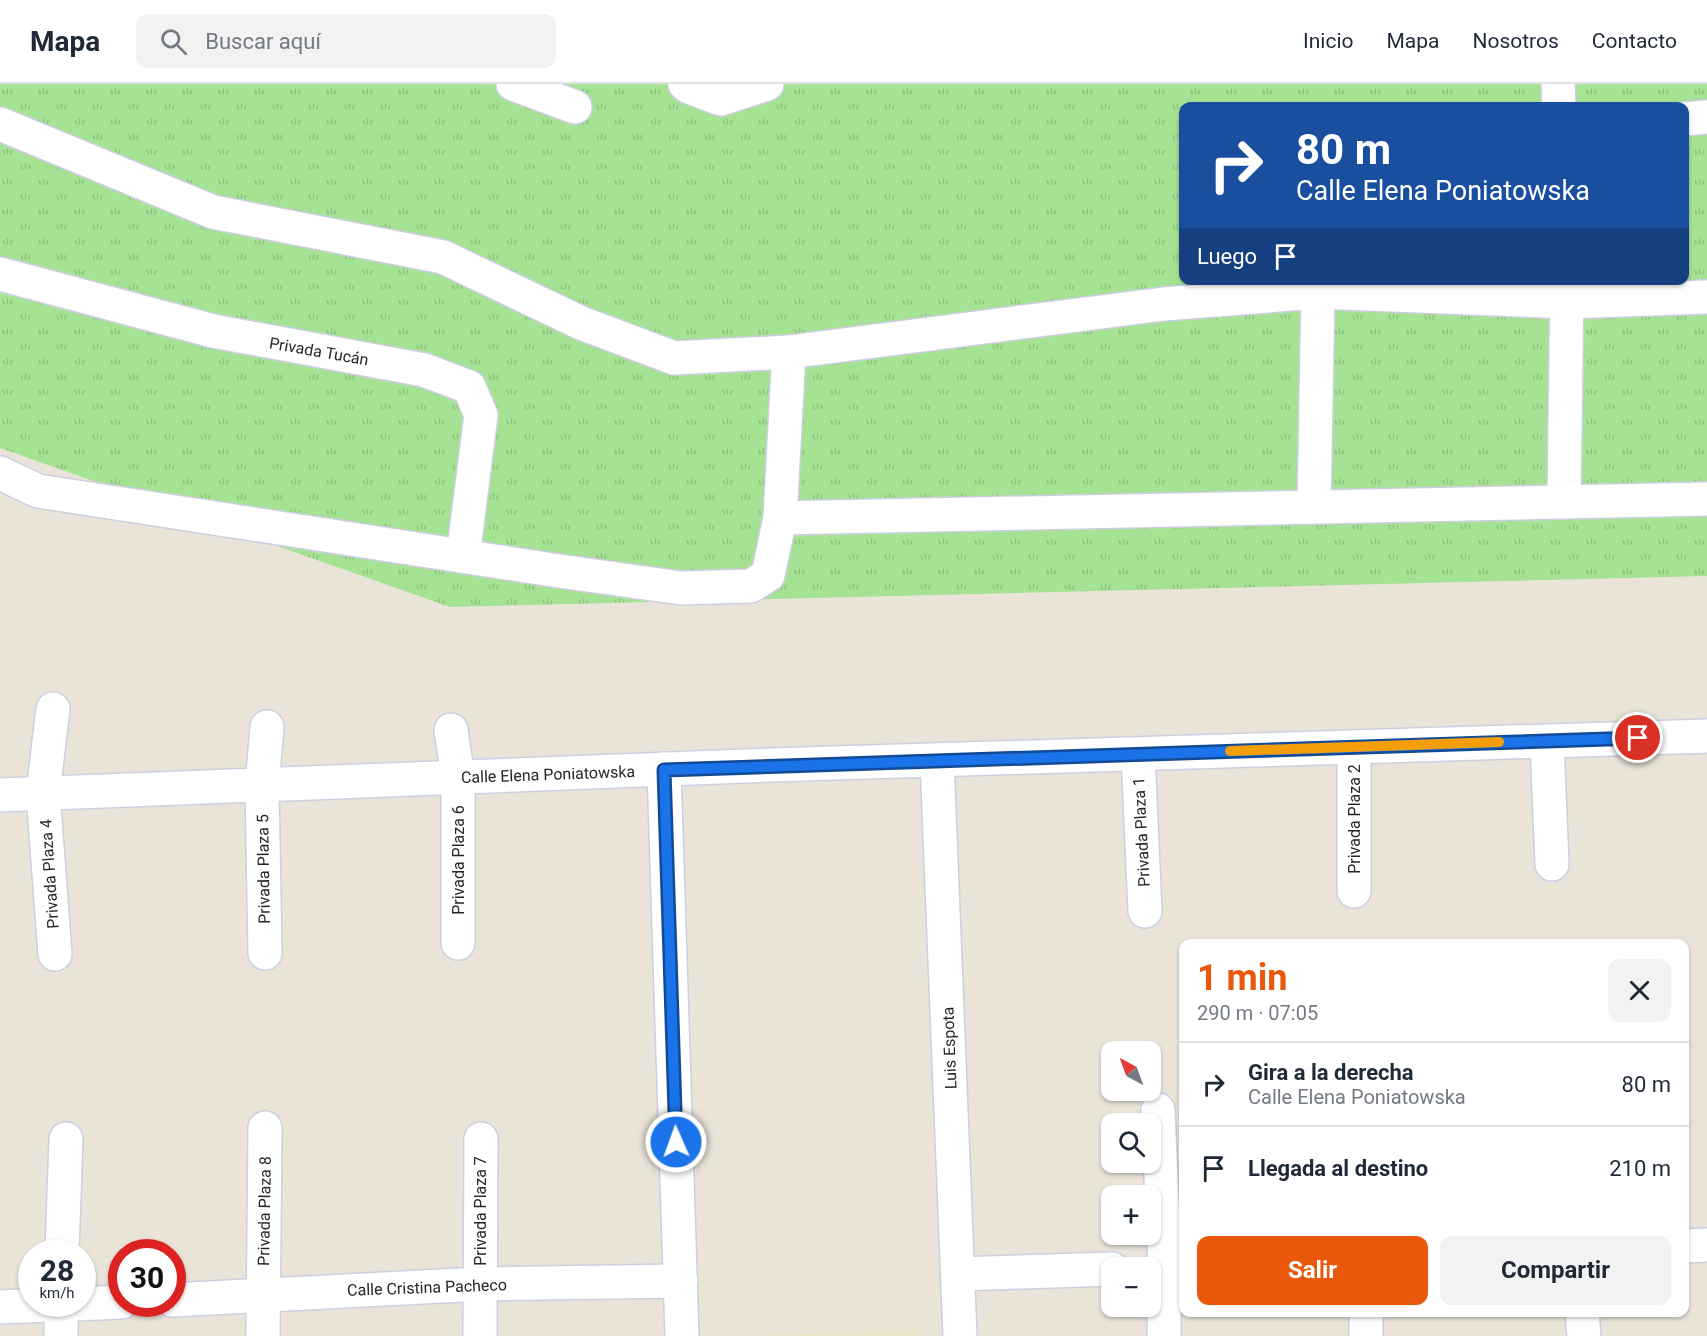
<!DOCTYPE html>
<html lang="es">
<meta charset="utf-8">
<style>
:root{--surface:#fff;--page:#f2f2f3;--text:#1f2937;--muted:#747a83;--line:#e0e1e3;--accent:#ea580c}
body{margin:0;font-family:Roboto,sans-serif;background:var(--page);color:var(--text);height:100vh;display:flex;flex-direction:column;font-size:22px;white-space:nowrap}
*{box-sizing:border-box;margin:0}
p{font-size:20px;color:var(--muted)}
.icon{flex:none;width:33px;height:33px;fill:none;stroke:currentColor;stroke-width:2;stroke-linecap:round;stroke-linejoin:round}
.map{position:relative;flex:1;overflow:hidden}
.side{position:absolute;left:1179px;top:855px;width:510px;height:378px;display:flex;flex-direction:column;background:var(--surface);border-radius:12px;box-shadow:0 2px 4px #0004}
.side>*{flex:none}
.banner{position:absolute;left:1179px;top:18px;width:510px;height:183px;border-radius:12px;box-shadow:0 2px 4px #0004;background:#1a4fa0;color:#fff;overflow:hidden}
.needle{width:39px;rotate:319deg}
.buttons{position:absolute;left:1101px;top:957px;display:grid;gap:12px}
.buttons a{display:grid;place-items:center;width:60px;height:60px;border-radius:12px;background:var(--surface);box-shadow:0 2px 4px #0004;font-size:30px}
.speed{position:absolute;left:18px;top:1155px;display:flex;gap:12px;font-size:30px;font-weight:700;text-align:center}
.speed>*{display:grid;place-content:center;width:78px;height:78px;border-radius:50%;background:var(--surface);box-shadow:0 2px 4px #0004;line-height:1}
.speed small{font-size:15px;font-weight:400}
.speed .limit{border:9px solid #d22;background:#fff;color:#111}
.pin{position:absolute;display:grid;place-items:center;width:51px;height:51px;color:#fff;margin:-26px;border:3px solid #fff;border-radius:50%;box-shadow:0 2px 6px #0007}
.me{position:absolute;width:66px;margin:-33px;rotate:358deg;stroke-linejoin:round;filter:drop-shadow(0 0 4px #0008)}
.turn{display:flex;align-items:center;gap:21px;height:126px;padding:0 18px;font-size:27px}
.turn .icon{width:78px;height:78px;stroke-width:2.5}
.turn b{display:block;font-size:42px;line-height:51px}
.then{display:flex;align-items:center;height:57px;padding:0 18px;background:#0003;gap:12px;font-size:22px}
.round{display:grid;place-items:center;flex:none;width:63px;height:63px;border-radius:12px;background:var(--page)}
.head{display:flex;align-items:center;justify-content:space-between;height:102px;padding:0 18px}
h1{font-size:36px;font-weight:700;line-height:45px;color:var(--accent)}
.primary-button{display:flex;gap:12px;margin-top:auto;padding:12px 18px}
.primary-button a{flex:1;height:69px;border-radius:12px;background:var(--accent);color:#fff;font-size:24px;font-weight:700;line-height:69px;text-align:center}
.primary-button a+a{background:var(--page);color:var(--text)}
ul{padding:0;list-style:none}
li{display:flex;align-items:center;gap:18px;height:84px;padding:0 18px;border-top:2px solid var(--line)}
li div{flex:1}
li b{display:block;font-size:22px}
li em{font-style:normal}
header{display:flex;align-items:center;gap:36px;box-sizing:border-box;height:84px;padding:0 30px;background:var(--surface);border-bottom:2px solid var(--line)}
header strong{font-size:28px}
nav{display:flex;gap:33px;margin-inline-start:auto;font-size:21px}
.search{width:420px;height:54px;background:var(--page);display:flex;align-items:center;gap:15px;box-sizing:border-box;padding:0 21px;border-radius:12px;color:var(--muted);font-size:22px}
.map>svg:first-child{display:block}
.education{fill:#ede5c7}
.grass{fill:url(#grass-tufts);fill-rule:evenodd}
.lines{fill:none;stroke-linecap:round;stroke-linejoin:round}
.street-casing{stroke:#cdcfe1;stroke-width:36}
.street{stroke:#fff;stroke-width:33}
.route-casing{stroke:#114b97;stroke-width:15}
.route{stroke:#1a73e8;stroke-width:10}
.slow{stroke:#f59e0b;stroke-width:10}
.labels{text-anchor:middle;stroke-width:4.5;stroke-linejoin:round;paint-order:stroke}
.street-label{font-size:16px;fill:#272727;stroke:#fff}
</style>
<header>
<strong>Mapa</strong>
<div class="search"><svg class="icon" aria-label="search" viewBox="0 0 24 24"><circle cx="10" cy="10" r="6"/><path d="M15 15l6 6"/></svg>Buscar aquí</div>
<nav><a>Inicio</a><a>Mapa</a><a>Nosotros</a><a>Contacto</a></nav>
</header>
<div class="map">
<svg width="1707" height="1252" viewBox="0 0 1707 1252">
<defs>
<pattern id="grass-tufts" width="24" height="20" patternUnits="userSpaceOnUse" patternTransform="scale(1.5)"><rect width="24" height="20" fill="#a5e293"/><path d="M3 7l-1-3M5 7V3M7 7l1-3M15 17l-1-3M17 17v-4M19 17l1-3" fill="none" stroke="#8ec27f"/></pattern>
</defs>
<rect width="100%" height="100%" fill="#eae4d8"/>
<path class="education" d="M918 1246 919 1252H750Z"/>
<path class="grass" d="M0 0H1707V492L450 523 0 364ZM1184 22H1684V196H1184Z"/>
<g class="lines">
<defs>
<g id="street">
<path d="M513 0 575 23"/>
<path d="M685 0 689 3 721 15 767 0"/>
<path d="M1558 0 1559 22"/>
<path d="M1684 35 1707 33"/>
<path d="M0 40 213 128 443 173 581 239 674 274 789 268"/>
<path d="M0 190 213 247 424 286 469 303 481 331 463 472"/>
<path d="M1707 213 1568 218 1318 208 1164 220 789 268 780 434 1707 415"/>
<path d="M0 389 38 407 559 487 681 504 751 502 768 491 780 434"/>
<path d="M1564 418 1567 196"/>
<path d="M1314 423 1318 208"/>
<path d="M53 625 43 709 55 870"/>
<path d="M451 646 458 694V859"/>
<path d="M1547 657 1552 780"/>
<path d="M1354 663V807"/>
<path d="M1138 670 1145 827"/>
<path d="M937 676 960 1252"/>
<path d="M664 685 682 1252"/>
<path d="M0 711 771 681 1707 652"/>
<path d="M265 869 262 701 267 643"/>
<path d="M1158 1026 1165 1183 1164 1252"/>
<path d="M1684 1162 1707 1161"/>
<path d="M62 1168 66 1055"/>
<path d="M958 1190 1112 1185"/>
<path d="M172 1216 480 1200 681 1197"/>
<path d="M61 1220V1252"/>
<path d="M0 1223 122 1218"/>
<path d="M1366 1228V1252"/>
<path d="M1582 1228 1584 1252"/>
<path d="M263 1252 265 1044"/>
<path d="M480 1252 481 1055"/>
</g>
</defs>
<use href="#street" class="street-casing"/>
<use href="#street" class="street"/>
</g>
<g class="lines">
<defs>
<path id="route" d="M676 1058 664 686 1638 654"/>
</defs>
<use href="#route" class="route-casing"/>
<use href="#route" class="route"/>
<path class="slow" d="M1230 667 1499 658"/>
</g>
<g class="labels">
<g class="street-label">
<text transform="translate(319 267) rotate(10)" y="6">Privada Tucán</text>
<text transform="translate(548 690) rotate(-2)" y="6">Calle Elena Poniatowska</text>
<text transform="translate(1354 735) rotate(-90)" y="6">Privada Plaza 2</text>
<text transform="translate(1141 748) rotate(-93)" y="6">Privada Plaza 1</text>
<text transform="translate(458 776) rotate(-90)" y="6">Privada Plaza 6</text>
<text transform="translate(263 785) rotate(-91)" y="6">Privada Plaza 5</text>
<text transform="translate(49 790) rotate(-94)" y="6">Privada Plaza 4</text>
<text transform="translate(949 964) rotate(-92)" y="6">Luis Espota</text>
<text transform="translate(264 1127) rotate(-89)" y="6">Privada Plaza 8</text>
<text transform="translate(480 1127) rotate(-90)" y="6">Privada Plaza 7</text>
<text transform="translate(427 1203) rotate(-2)" y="6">Calle Cristina Pacheco</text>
</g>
</g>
</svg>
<div class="buttons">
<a><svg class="needle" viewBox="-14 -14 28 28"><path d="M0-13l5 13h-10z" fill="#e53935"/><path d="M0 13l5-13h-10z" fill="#747a83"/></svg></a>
<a><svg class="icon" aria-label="search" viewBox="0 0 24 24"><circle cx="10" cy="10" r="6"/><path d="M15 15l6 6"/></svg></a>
<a>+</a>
<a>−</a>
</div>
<div class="speed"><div>28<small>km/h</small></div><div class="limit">30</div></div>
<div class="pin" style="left:1638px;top:654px;background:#d93025"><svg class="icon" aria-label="arrive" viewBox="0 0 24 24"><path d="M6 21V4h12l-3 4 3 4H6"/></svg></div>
<svg class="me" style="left:676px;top:1058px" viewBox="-20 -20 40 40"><circle r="17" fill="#1a73e8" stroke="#fff" stroke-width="3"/><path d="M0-11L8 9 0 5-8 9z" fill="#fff"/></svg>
<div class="banner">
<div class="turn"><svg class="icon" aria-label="right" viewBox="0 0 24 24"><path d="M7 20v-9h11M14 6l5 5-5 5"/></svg><div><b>80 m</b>Calle Elena Poniatowska</div></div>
<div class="then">Luego<svg class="icon" aria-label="arrive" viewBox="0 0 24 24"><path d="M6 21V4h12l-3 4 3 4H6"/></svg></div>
</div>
<section class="side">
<div class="head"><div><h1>1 min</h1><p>290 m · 07:05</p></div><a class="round"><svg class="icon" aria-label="close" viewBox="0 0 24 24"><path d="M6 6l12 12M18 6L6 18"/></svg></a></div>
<ul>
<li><svg class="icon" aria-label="right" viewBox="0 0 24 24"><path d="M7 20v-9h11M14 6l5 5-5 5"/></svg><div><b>Gira a la derecha</b><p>Calle Elena Poniatowska</p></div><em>80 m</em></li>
<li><svg class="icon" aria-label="arrive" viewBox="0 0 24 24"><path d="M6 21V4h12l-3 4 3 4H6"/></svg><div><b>Llegada al destino</b></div><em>210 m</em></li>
</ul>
<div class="primary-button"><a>Salir</a><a>Compartir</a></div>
</section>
</div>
